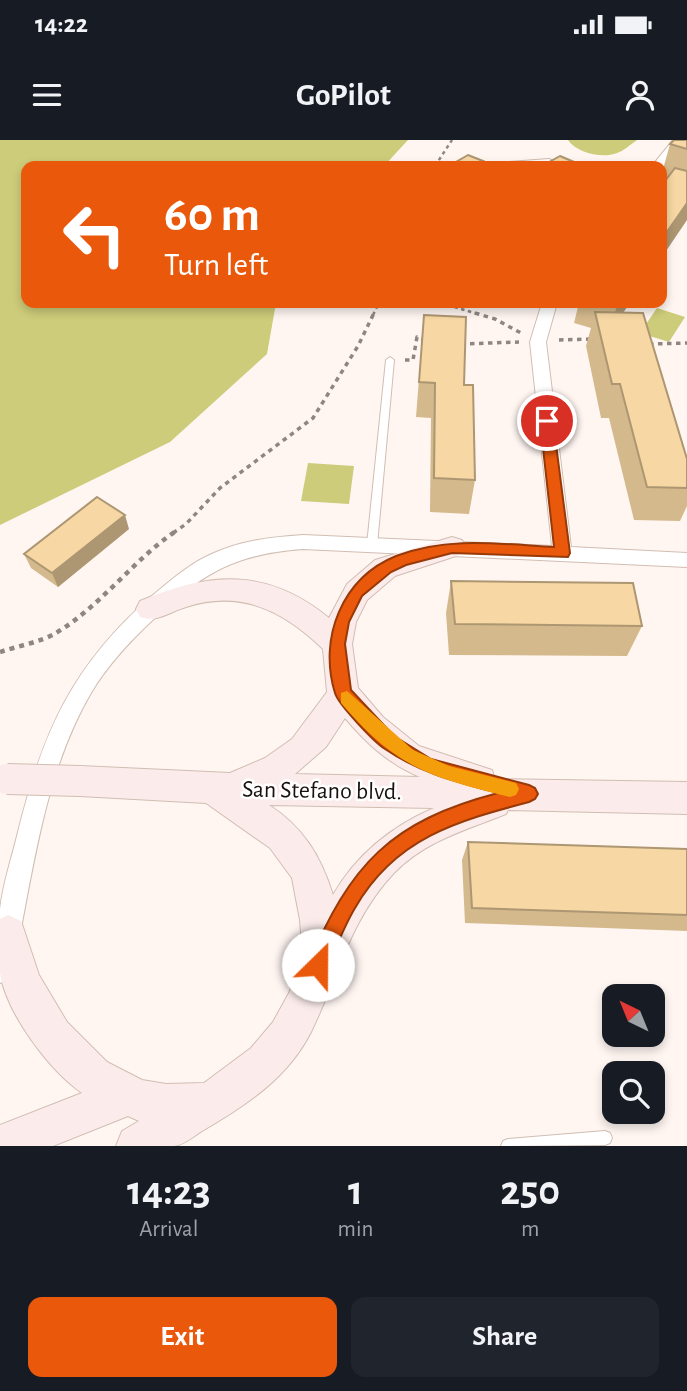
<!DOCTYPE html>
<style>
:root{--surface:#171b24;--page:#20242c;--text:#f1f3f6;--muted:#9ea1a6;--accent:#ea580c}
body{margin:0;font-family:"Alegreya Sans",sans-serif;background:var(--page);color:var(--text);height:100vh;display:flex;flex-direction:column;font-size:26px;white-space:nowrap}
*{box-sizing:border-box;margin:0}
p{font-size:23px;color:var(--muted)}
.icon{flex:none;width:38px;height:38px;fill:none;stroke:currentColor;stroke-width:2;stroke-linecap:round;stroke-linejoin:round}
.map{position:relative;height:1006px;overflow:hidden}
.details{display:flex;flex-direction:column;background:var(--surface);flex:1}
.details>*{flex:none}
.top-card{position:absolute;left:21px;top:21px;width:646px;height:147px;border-radius:14px;box-shadow:0 4px 10px #0003;background:#ea580c;color:#fff;overflow:hidden}
.needle{width:46px;rotate:317deg}
.buttons{position:absolute;left:602px;top:844px;display:grid;gap:14px}
.buttons a{display:grid;place-items:center;width:63px;height:63px;border-radius:14px;background:var(--surface);box-shadow:0 4px 10px #0003;font-size:35px}
.pin{position:absolute;display:grid;place-items:center;width:60px;height:60px;color:#fff;margin:-30px;border:4px solid #fff;border-radius:50%;box-shadow:0 2px 7px #0007}
.me{position:absolute;width:77px;margin:-38px;rotate:23deg;stroke-linejoin:round;filter:drop-shadow(0 0 5px #0008)}
.turn{display:flex;align-items:center;gap:24px;height:147px;padding:0 28px;font-size:32px}
.turn .icon{width:91px;height:91px;stroke-width:2.5}
.turn b{display:block;font-size:49px;line-height:60px}
.eta{display:flex;justify-content:space-evenly;align-items:center;height:119px;text-align:center}
.eta b{font-size:42px;font-weight:700;line-height:49px}
.action{display:flex;gap:14px;margin-top:auto;padding:14px 28px}
.action a{flex:1;height:80px;border-radius:14px;background:var(--accent);color:#fff;font-size:28px;font-weight:700;line-height:80px;text-align:center}
.action a+a{background:var(--page);color:var(--text)}
.status{display:flex;justify-content:space-between;align-items:center;height:49px;padding:0 35px;background:var(--surface);direction:ltr}
.status svg{height:19px;fill:currentColor}
header{display:flex;justify-content:space-between;align-items:center;height:91px;padding:0 28px;background:var(--surface);font-size:32px;font-weight:700}
.map>svg:first-child{display:block}
.green{fill:#cdcc7a}
.lines{fill:none;stroke-linecap:round;stroke-linejoin:round}
.service-casing{stroke:#d1bdb2;stroke-width:2}
.minor-casing{stroke:#d1bdb2;stroke-width:2}
.secondary-casing{stroke:#d1bdb2;stroke-width:2}
.path-far2{stroke:#8e8682;stroke-width:2.5;stroke-dasharray:3.5 3.5;stroke-linecap:butt}
.path-far1{stroke:#8e8682;stroke-width:3.5;stroke-dasharray:4.5 4.5;stroke-linecap:butt}
.path{stroke:#8e8682;stroke-width:4.5;stroke-dasharray:5 5;stroke-linecap:butt}
.service{fill:#fff;fill-rule:evenodd}
.minor{fill:#fff;fill-rule:evenodd}
.secondary{fill:#fbeceb;fill-rule:evenodd}
.secondary-bridge-casing{stroke:#d1bdb2;stroke-width:32;stroke-linecap:butt}
.secondary-bridge{stroke:#fbeceb;stroke-width:30}
.wall{fill:#d4b98c}
.shaded-wall{fill:#ad9672}
.building{fill:#f7d7a3;stroke:#ad9672;stroke-width:2}
.route{fill:#ea580c;stroke:#983908;stroke-width:2}
.slow{fill:#f59e0b}
.labels{text-anchor:middle;stroke-width:5;stroke-linejoin:round;paint-order:stroke}
.street-label{font-size:24px;fill:#18110d;stroke:#fff}
</style>
<div class="status"><b>14:22</b><svg viewBox="0 0 49 12"><path d="M0 12V9h3v3zM5 12V6h3v6zM10 12V3h3v9zM15 12V0h3v12zM26 1h20v11H26zM47 4h2v5h-2z"/></svg></div>
<header><svg class="icon" aria-label="menu" viewBox="0 0 24 24"><path d="M4 6h16M4 12h16M4 18h16"/></svg>GoPilot<svg class="icon" aria-label="person" viewBox="0 0 24 24"><circle cx="12" cy="8" r="4"/><path d="M4 21q1-7 8-7t8 7"/></svg></header>
<div class="map">
<svg width="687" height="1006" viewBox="0 0 687 1006">
<rect width="100%" height="100%" fill="#fff6f2"/>
<g class="green">
<path d="M0 0H408L384 26H26V163H276L267 214 170 302 0 385Z"/>
<path d="M568 0H637C631 4 624 11 617 13 602 19 577 13 568 0Z"/>
<path d="M657 168 685 177 669 202 640 193Z"/>
<path d="M308 323 354 326 349 364 301 361Z"/>
</g>
<g class="lines">
<defs>
<g id="service">
<path d="M390 217 394 220 377 405 372 409 367 405 386 220Z"/>
<path d="M605 991 610 993 612 998 610 1003 605 1005 501 1006 503 1001 508 999Z"/>
</g>
<g id="minor">
<path d="M673 0H685L662 29 652 26Z"/>
<path d="M549 19 565 26H503L509 22Z"/>
<path d="M542 163H557L546 202 571 407 687 413V427L303 409C237 414 205 431 157 476 132 499 108 524 91 553 43 635 32 738 13 830L9 839 0 843C0 819 0 793 0 769 3 744 11 720 17 696 42 593 72 525 153 455 172 439 192 422 214 413 243 400 273 397 303 395L552 406 530 202Z"/>
</g>
<path id="secondary" d="M452 397 462 400 466 407 462 414 395 436 367 460 356 482 352 504 358 548 383 577 419 606 492 630 495 639 687 642V674L508 670 506 674C466 690 425 701 394 733 350 779 338 837 311 892 288 938 245 966 202 991 194 996 184 1005 174 1006 156 1006 135 1006 116 1006L122 991 139 981 128 976 53 1006H0V985L82 953C49 930 7 874 0 833 0 816 0 796 0 779L8 775 21 781 39 835 67 882 107 922 142 940 166 944 204 943 251 908 273 882 289 853 303 817 300 780 292 738 270 708 206 663 80 656 68 652 63 641 68 630 80 626 230 633 265 618 292 599 327 552 323 509C284 471 241 449 186 467 169 472 157 483 140 477L136 469 140 461C209 432 267 427 329 478L347 444 375 420ZM345 578C367 604 389 624 420 637L295 634 326 607ZM269 665 434 668C392 686 356 715 333 755 321 716 303 687 269 665Z"/>
</defs>
<use href="#service" class="service-casing"/>
<use href="#minor" class="minor-casing"/>
<use href="#secondary" class="secondary-casing"/>
<g class="path-far2">
<path d="M435 26 452 0"/>
<path d="M441 163 481 175"/>
<path d="M373 175 379 163"/>
</g>
<g class="path-far1">
<path d="M475 173 495 179 521 193"/>
<path d="M559 200 592 199"/>
<path d="M461 204 519 202"/>
<path d="M649 204 687 203"/>
<path d="M405 220H413L417 197 425 200"/>
<path d="M173 393 186 384 220 348 313 278 358 206 374 173"/>
</g>
<path class="path" d="M0 512C18 506 41 502 56 493 101 466 133 420 176 391"/>
<use href="#service" class="service"/>
<use href="#minor" class="minor"/>
<use href="#secondary" class="secondary"/>
<defs>
<path id="secondary-bridge" d="M7 639 80 641"/>
</defs>
<use href="#secondary-bridge" class="secondary-bridge-casing"/>
<use href="#secondary-bridge" class="secondary-bridge"/>
</g>
<g class="wall">
<path d="M687 0V80L666 39 662 38V33L670 4Z"/>
<path d="M579 163H630L623 172 687 319V366L680 381 634 380 609 278H601L586 206 591 188 574 183Z"/>
<path d="M424 175 464 245 475 340 469 374 430 372 431 278 416 277Z"/>
<path d="M129 389 58 447 31 428 24 414Z"/>
<path d="M451 441 642 486 627 516 449 515 446 473Z"/>
<path d="M468 702 687 709V791L465 783 462 720Z"/>
</g>
<g class="shaded-wall">
<path d="M483 21 482 26H474Z"/>
<path d="M687 63V80L662 117V99Z"/>
<path d="M618 163H630L608 194Z"/>
<path d="M125 375 129 389 58 447 52 433Z"/>
</g>
<g class="building">
<path d="M674 0H687V9L670 4Z"/>
<path d="M468 15 483 21 474 26H449Z"/>
<path d="M560 16 574 22 567 26H542Z"/>
<path d="M675 28 687 31V63L662 99V45Z"/>
<path d="M595 172 643 173 687 319V348L647 347 620 244H612Z"/>
<path d="M424 175 466 177 464 245H473L475 340 434 338 435 243 419 242Z"/>
<path d="M97 357 125 375 52 433 24 414Z"/>
<path d="M451 441 633 443 642 486 455 484Z"/>
<path d="M468 702 687 709V775L472 768Z"/>
</g>
<path class="route" d="M547 277 553 281 570 413 568 417 452 413 406 425 391 432 362 456 349 482 345 504 351 550 394 596 431 619 529 645 535 648 538 654 535 659 529 662C457 681 395 698 355 768 343 788 335 811 325 832L318 835 311 832 308 825C350 724 391 681 498 653 457 642 420 633 385 609 374 602 338 564 335 553 318 498 342 438 396 416 447 396 501 404 554 407L540 281Z"/>
<path class="slow" d="M347 551 413 610 449 626 516 643 519 649 516 655 510 657C429 637 397 628 341 563V553Z"/>
<g class="labels">
<g class="street-label">
<text transform="translate(322 650) rotate(1)" y="8">San Stefano blvd.</text>
</g>
</g>
</svg>
<div class="buttons">
<a><svg class="needle" viewBox="-14 -14 28 28"><path d="M0-13l5 13h-10z" fill="#e53935"/><path d="M0 13l5-13h-10z" fill="#9ea1a6"/></svg></a>
<a><svg class="icon" aria-label="search" viewBox="0 0 24 24"><circle cx="10" cy="10" r="6"/><path d="M15 15l6 6"/></svg></a>
</div>
<div class="pin" style="left:547px;top:281px;background:#d93025"><svg class="icon" aria-label="arrive" viewBox="0 0 24 24"><path d="M6 21V4h12l-3 4 3 4H6"/></svg></div>
<svg class="me" style="left:318px;top:825px" viewBox="-20 -20 40 40"><circle r="19" fill="#fff"/><path d="M0-13L10 11 0 6-10 11z" fill="#ea580c"/></svg>
<div class="top-card">
<div class="turn"><svg class="icon" aria-label="left" viewBox="0 0 24 24"><path d="M17 20v-9H6M10 6l-5 5 5 5"/></svg><div><b>60 m</b>Turn left</div></div>
</div>
</div>
<section class="details">
<div class="eta">
<div><b>14:23</b><p>Arrival</p></div>
<div><b>1</b><p>min</p></div>
<div><b>250</b><p>m</p></div>
</div>
<div class="action"><a>Exit</a><a>Share</a></div>
</section>
